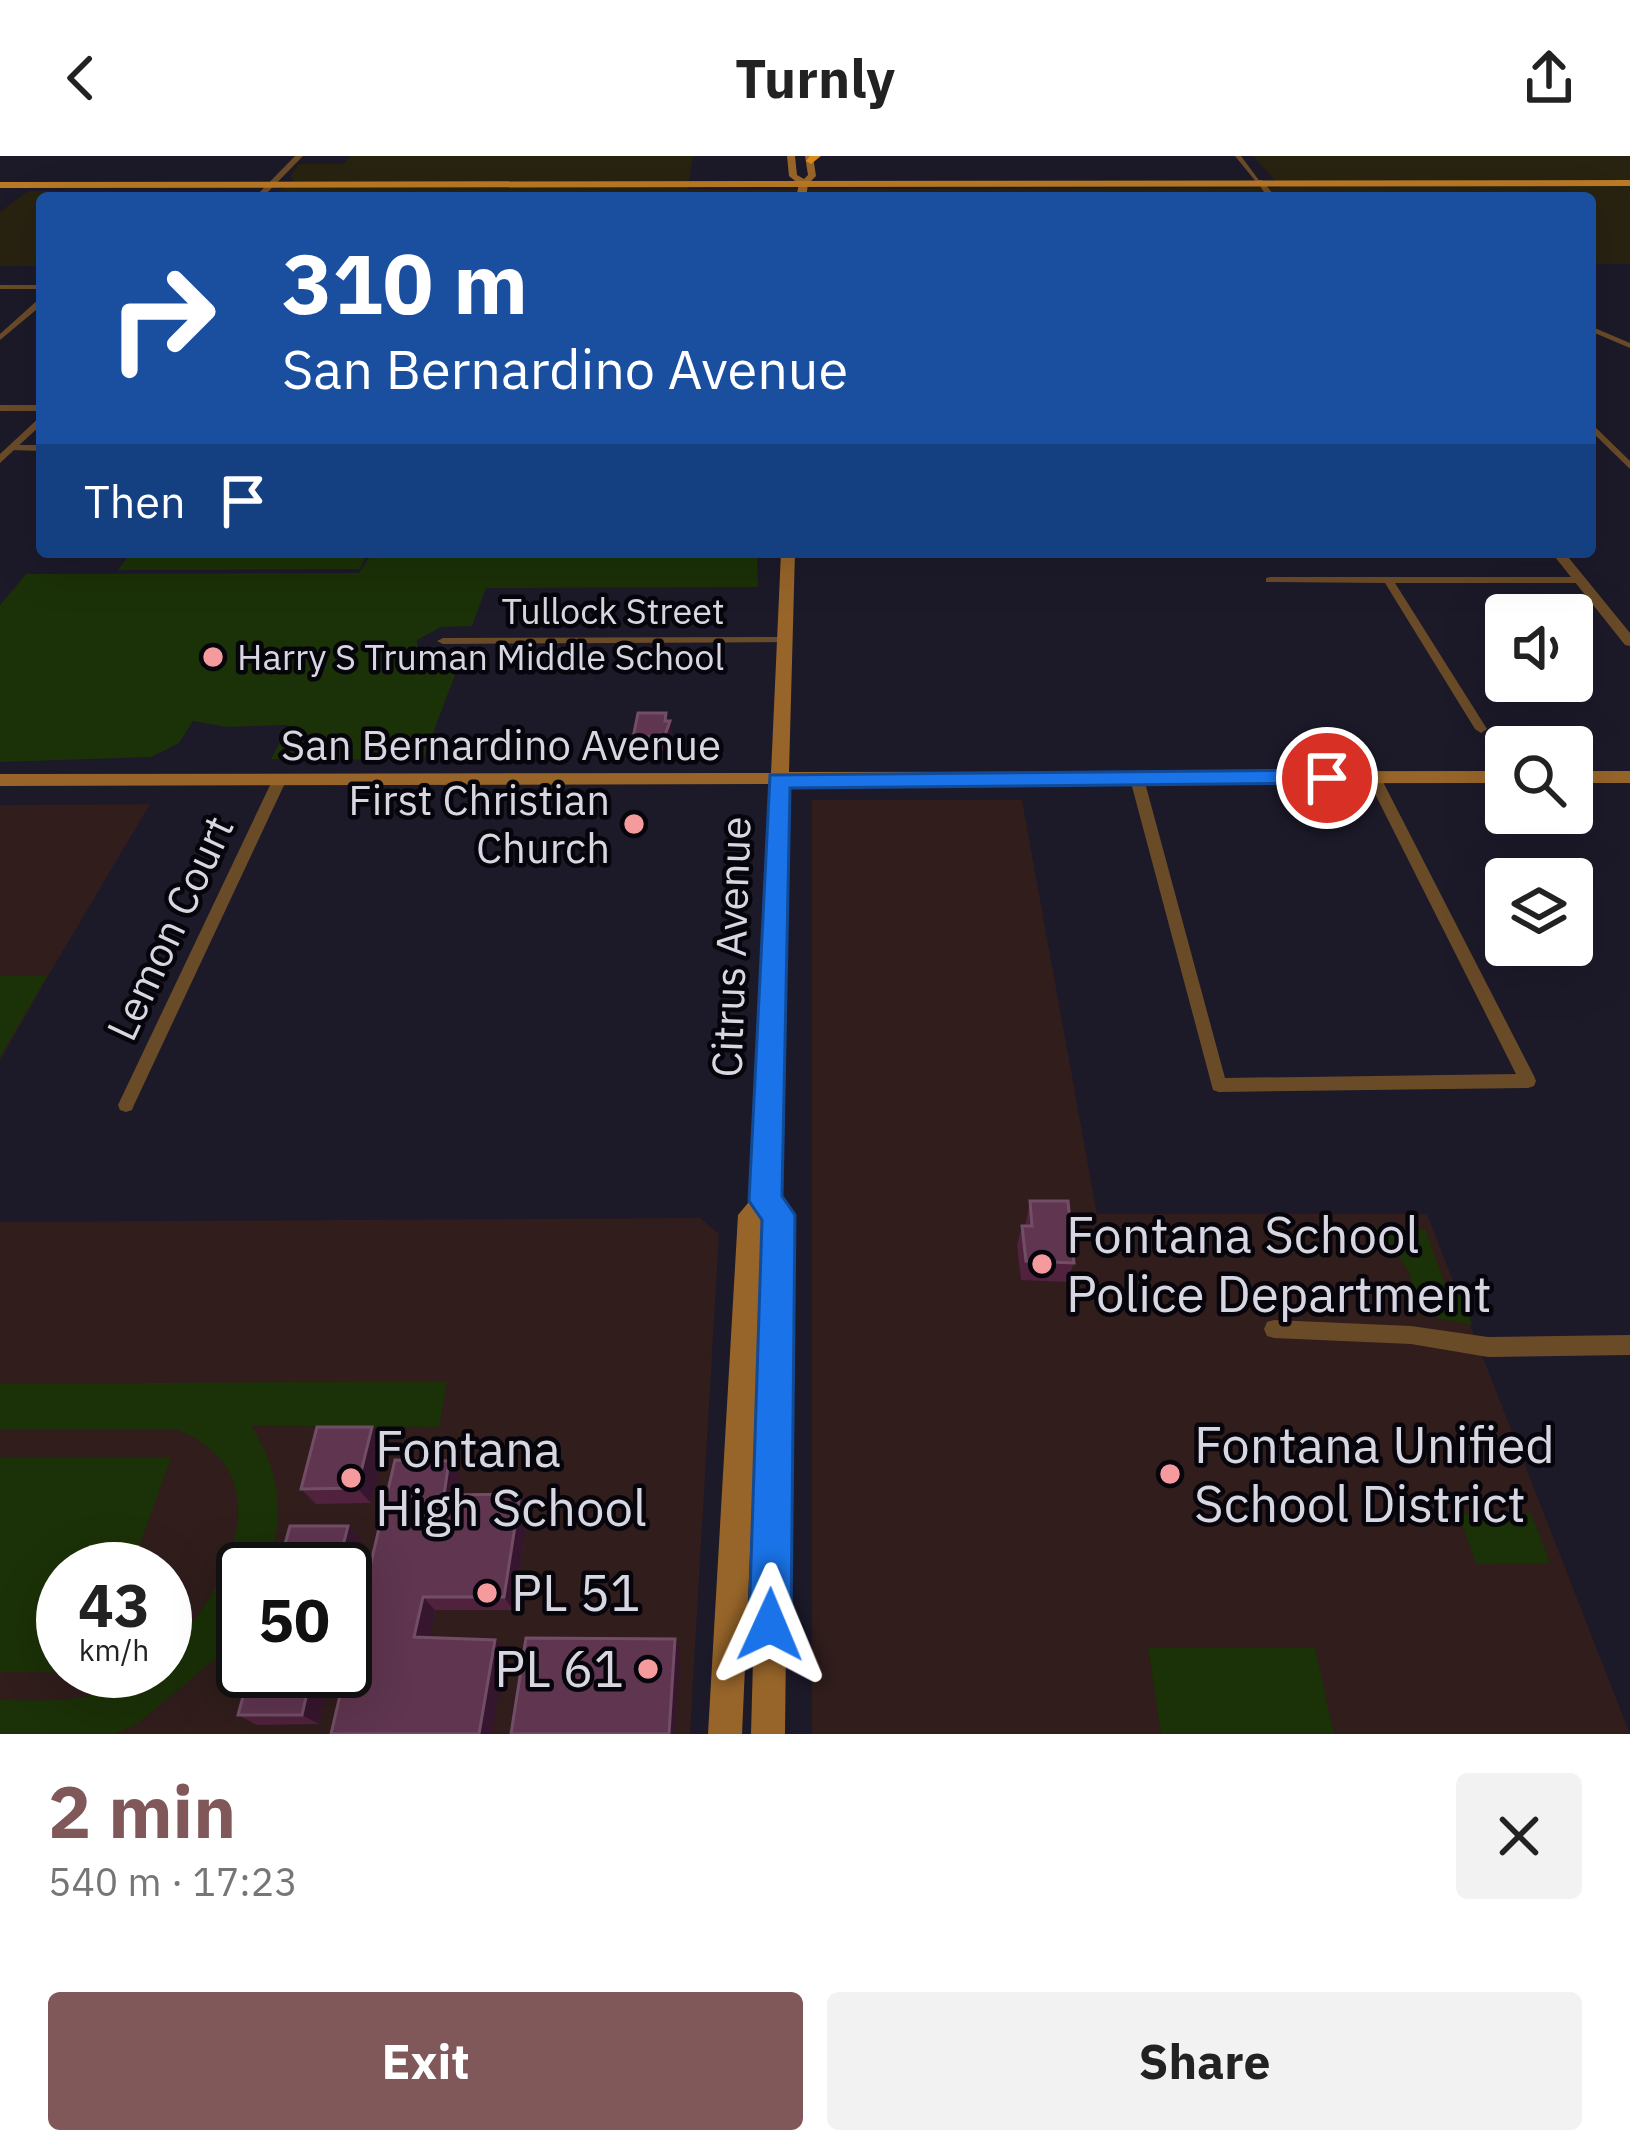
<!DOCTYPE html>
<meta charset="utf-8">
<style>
:root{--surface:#fff;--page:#f2f2f2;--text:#222;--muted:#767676;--accent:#81585a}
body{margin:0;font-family:"IBM Plex Sans",sans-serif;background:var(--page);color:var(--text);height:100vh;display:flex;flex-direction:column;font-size:45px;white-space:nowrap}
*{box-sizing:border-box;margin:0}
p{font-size:39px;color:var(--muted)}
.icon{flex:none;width:66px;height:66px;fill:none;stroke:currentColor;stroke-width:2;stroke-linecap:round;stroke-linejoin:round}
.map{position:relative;height:1578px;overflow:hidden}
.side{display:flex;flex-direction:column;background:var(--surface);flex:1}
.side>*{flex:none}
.banner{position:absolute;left:36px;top:36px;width:1560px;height:366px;border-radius:12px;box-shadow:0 12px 48px #0002;background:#1a4fa0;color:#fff;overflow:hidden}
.controls{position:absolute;left:1485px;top:438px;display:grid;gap:24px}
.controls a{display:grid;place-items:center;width:108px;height:108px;border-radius:12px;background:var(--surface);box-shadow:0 12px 48px #0002;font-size:60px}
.speed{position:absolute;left:36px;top:1386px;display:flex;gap:24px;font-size:60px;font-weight:700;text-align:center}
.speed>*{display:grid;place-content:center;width:156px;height:156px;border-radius:50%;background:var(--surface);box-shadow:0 12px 48px #0002;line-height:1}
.speed small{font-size:30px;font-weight:400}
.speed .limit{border:6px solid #111;border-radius:18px;background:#fff;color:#111}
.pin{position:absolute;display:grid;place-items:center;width:102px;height:102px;color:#fff;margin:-51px;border:6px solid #fff;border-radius:50%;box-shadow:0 3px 12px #0007}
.me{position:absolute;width:132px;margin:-66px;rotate:1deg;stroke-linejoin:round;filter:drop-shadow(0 0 9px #0008)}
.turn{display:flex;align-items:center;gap:42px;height:252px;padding:0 48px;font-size:54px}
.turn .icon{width:156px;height:156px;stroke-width:2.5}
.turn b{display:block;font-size:84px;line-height:102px}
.then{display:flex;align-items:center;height:114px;padding:0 48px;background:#0003;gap:24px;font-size:45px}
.round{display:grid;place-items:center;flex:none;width:126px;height:126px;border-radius:12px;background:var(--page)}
.overview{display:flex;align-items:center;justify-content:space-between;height:204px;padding:0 48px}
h1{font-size:72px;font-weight:800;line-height:90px;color:var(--accent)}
.cta{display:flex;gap:24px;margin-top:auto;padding:24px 48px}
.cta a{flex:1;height:138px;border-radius:12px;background:var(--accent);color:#fff;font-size:48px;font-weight:800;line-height:138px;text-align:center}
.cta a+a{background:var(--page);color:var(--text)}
header{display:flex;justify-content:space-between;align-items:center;height:156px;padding:0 48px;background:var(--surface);font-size:54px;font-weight:800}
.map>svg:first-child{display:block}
.industrial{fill:#282211}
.education{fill:#301d1c;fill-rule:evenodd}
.green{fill:#1b3107}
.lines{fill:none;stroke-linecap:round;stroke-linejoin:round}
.minor{fill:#6a4b28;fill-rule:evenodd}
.tertiary{fill:#6a4b28;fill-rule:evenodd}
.secondary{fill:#976529;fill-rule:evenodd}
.primary{fill:#ba7925;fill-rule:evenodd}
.motorway{fill:#da8a1e;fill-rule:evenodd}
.wall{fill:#51223d}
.shaded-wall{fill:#36162e}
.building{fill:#5f354f;stroke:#724e66;stroke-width:3}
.route{fill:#1a73e8;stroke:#114b97;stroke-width:3}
.poi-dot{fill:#f59b9e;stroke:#07050c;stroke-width:4.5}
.labels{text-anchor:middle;stroke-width:9;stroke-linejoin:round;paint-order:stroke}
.far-street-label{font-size:36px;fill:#d7d6e1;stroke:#07050c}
.far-poi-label{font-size:36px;fill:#d7d6e1;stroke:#07050c;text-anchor:start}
.street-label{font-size:42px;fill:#d7d6e1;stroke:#07050c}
.poi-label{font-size:42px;fill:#d7d6e1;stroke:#07050c;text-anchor:end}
.near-poi-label{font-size:51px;fill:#d7d6e1;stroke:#07050c;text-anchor:start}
</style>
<header><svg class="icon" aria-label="back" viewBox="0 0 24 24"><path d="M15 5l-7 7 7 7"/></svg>Turnly<svg class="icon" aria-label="share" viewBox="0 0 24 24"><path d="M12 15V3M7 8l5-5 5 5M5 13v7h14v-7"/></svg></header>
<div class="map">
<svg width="1630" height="1578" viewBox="0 0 1630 1578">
<rect width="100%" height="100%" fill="#1c1929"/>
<path class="industrial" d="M351 0H693L688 33 1282 32 1253 0H1630V108H1590V42H42V110H0V56L28 35 276 37 294 24 290 21 298 8H343Z"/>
<g class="education">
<path d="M812 644H1022L1097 1058H1427L1630 1578H812Z"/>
<path d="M150 648 48 820 0 905V649Z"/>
<path d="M700 1062 719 1078 690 1578H0V1066ZM63 1413H165V1515H63ZM243 1413H345V1515H243Z"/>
</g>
<g class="green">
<path d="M131 396H368L360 413 118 414Z"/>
<path d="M517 396H757L758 431 486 432 472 470 441 471 417 484 418 494 427 501 462 500 423 604 271 603 289 569 226 571 193 565 179 587 151 601 0 606V449L26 418 359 417 368 403 376 399Z"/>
<path d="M0 820H47L0 901Z"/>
<path d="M1365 1071 1425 1073 1445 1129 1463 1142 1472 1169 1421 1159C1411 1123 1411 1097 1369 1088Z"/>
<path d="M447 1225 439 1271 251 1270C281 1316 286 1360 266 1413H243L240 1469 217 1501 137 1568 114 1578H0V1544C31 1544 64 1547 95 1538 121 1531 137 1515 165 1515V1497C227 1438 288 1315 175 1273H0V1228Z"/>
<path d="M0 1302H171L131 1413H63V1515L94 1516H0Z"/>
<path d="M1531 1357 1550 1407 1476 1408 1459 1358Z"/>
<path d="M1148 1491 1315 1492 1334 1578H1161Z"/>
</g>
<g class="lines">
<g class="minor">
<path d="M1235 0H1241L1261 27H1257Z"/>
<rect x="0" y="129" width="42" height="4"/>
<path d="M39 143H42V149L0 184V178Z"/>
<path d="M1590 170 1630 187V192L1590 175Z"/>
<rect x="0" y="249" width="42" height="6"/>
<path d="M1590 266 1630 305V313L1590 274Z"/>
<path d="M13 289H42V295L10 294V290Z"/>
<path d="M1270 421H1579L1584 424 1579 427H1395L1487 573 1481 577 1475 573 1385 427 1266 426V422Z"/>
<path d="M784 481 788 482V486L443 488 437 485 443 482Z"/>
<path d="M1374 618 1381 622 1534 920 1536 925 1534 930 1528 932 1219 936 1213 934 1130 623 1137 619 1144 623 1225 922 1516 918 1367 622Z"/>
<path d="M279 621 286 625 134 949 132 954 126 956 120 954 118 949 272 625Z"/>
<path d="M1274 1164 1411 1170 1488 1181 1630 1179V1199L1488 1201 1411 1188 1274 1182 1267 1180 1264 1173 1267 1166Z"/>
</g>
<g class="tertiary">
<path d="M295 0H303L262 42H254Z"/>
<path d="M1256 24H1262L1276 42H1268Z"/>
<path d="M42 259V268L0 307V298Z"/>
<path d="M1551 396H1564L1630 477V490L1625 489Z"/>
</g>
<g class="secondary">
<path d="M787 0H795L797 19 804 23 808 19 805 0H813L816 20 808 28 806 42H796L799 28 789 20Z"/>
<path d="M781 396H795L789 616 1506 615V627L789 628 778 1041 791 1059 785 1578H751L765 1062 742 1578H708L738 1059 753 1041 771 628 0 630V618L771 617Z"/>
<rect x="1572" y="615" width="58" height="12"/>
</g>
<path class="primary" d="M1630 24V30L0 32V26Z"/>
<path class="motorway" d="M810 0H821L811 8 806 5Z"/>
</g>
<g class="wall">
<path d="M667 565 672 580 666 594 636 597 633 582Z"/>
<path d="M1030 1045 1074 1107 1067 1126 1021 1124 1017 1089 1022 1070H1025Z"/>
<path d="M385 1287 371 1347 316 1348 301 1333Z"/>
<path d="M460 1321 457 1338H520L529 1353 513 1454H435L429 1482 505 1495 331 1578Z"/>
<path d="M250 1515H330L319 1568 257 1569 238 1559Z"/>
</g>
<g class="shaded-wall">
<path d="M666 557 668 571 670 565 672 580 666 594 665 579Z"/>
<path d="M372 1271 385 1287 371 1347 357 1332Z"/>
<path d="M449 1305 460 1321 455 1353 444 1339Z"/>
<path d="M520 1338 529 1353 513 1454 504 1441Z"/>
<path d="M348 1370 362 1384 345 1451V1413H337Z"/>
<path d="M423 1441 435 1454 427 1493 414 1481Z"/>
<path d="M675 1483 680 1495 674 1578H669Z"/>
<path d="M495 1484 505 1495 492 1578H479Z"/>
<path d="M312 1515H330L319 1568 302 1559Z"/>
</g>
<g class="building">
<path d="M638 557H666L665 565H670L665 579 633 582Z"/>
<path d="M1030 1045H1068L1074 1107 1026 1105 1022 1070H1032Z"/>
<path d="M317 1271H372L357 1332 301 1333Z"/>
<path d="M395 1304 449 1305 444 1339 520 1338 504 1441H423L414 1481 495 1484 479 1578H331Z"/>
<path d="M290 1370H348L337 1413H278Z"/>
<path d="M526 1482 675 1483 669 1578H511Z"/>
<path d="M250 1515H312L302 1559H238Z"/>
</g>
<path class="route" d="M1327 614 1335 616V627L790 632 782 1040 795 1059 791 1469 784 1484 770 1490 755 1484 749 1469 762 1064 749 1045 770 619Z"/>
<g class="poi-dot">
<circle cx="213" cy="501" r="12"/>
<circle cx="634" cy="668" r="12"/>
<circle cx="1042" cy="1108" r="12"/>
<circle cx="1170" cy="1318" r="12"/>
<circle cx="351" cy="1322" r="12"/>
<circle cx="487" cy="1437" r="12"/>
<circle cx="648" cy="1513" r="12"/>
</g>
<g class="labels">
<g class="far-street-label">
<text x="613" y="468">Tullock Street</text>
</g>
<g class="far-poi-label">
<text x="237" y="514">Harry S Truman Middle School</text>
</g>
<g class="street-label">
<text x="501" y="604">San Bernardino Avenue</text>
<text transform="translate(170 772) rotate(-65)" y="15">Lemon Court</text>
<text transform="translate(731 791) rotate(-88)" y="15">Citrus Avenue</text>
</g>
<g class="poi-label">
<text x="610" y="659">First Christian<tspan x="610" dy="48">Church</tspan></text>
</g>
<g class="near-poi-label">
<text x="1066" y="1097">Fontana School<tspan x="1066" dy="59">Police Department</tspan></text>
<text x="1194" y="1307">Fontana Unified<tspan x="1194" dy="59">School District</tspan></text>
<text x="375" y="1311">Fontana<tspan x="375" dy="59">High School</tspan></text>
<text x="511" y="1455">PL 51</text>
<text x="624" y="1531" text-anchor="end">PL 61</text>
</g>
</g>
</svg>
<div class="controls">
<a><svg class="icon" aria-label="sound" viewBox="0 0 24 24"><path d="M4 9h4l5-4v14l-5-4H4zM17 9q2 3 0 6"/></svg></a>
<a><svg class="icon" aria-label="search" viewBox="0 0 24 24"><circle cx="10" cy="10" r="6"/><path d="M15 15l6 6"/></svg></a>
<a><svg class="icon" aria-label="layers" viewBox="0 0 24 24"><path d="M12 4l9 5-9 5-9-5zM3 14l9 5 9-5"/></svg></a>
</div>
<div class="speed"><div>43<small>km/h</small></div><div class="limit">50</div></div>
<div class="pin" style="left:1327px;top:622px;background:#d93025"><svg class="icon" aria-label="arrive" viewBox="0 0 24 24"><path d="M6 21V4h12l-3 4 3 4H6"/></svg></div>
<svg class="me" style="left:770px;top:1469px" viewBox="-20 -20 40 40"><path d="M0-17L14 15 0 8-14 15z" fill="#1a73e8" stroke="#fff" stroke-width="4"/></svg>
<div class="banner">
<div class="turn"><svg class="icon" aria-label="right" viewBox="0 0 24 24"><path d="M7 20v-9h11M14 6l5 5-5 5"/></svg><div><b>310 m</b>San Bernardino Avenue</div></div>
<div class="then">Then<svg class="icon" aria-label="arrive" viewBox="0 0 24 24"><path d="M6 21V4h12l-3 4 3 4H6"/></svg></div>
</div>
</div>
<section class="side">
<div class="overview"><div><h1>2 min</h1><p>540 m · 17:23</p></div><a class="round"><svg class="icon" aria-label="close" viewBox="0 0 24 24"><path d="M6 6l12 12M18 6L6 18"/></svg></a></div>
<div class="cta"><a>Exit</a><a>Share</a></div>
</section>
